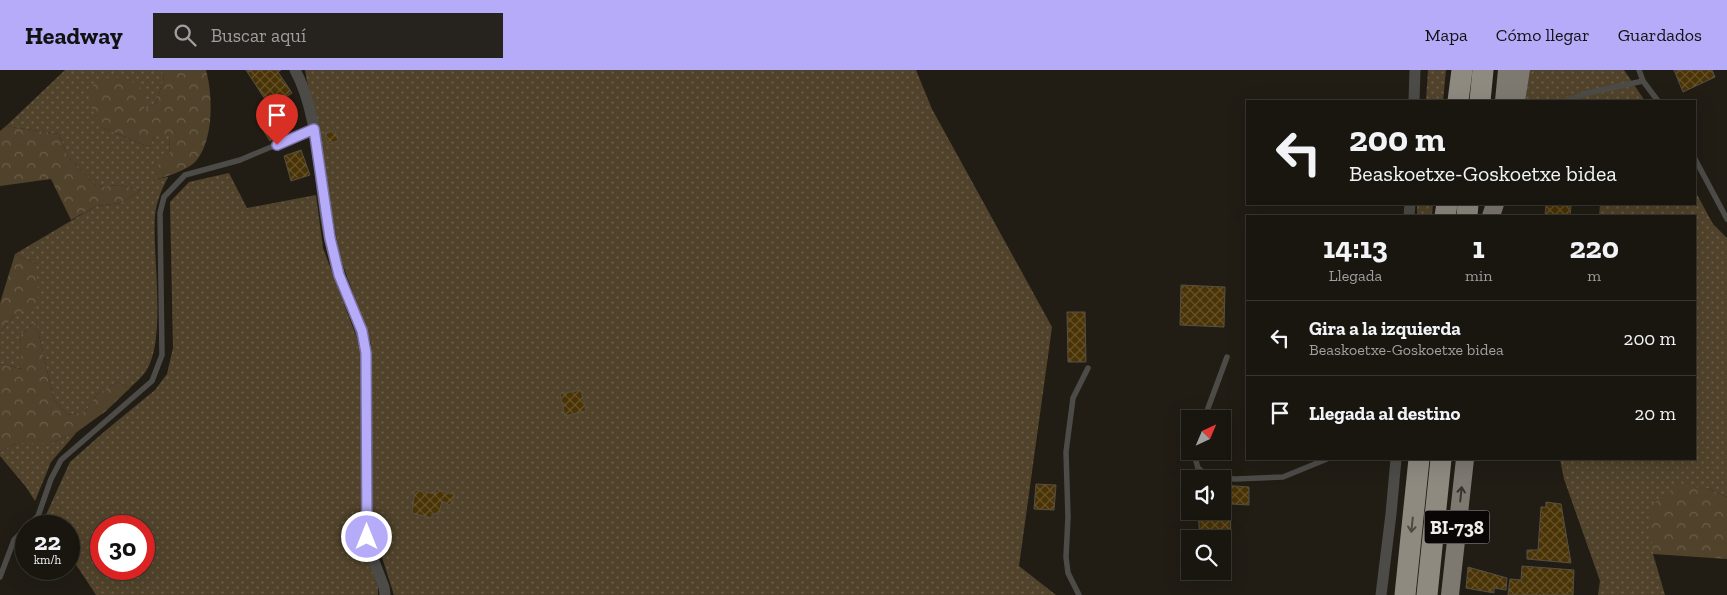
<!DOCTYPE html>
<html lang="es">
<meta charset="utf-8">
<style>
:root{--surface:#191610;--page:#26231e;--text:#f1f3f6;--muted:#9f9f9f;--line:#373530;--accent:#b6abf8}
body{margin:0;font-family:"Zilla Slab",serif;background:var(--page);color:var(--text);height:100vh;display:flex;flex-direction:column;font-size:19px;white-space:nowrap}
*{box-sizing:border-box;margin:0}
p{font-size:16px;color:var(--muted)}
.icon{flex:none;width:28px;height:28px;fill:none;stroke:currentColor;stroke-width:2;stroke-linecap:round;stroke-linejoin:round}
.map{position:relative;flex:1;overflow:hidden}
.side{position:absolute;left:1246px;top:145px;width:450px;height:245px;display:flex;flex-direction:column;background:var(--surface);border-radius:0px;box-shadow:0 5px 20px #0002,0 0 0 1px var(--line)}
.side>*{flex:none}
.hud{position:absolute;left:1246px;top:30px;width:450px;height:105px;border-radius:0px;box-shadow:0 5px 20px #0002,0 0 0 1px var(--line);background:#191610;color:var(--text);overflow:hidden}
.needle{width:32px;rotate:44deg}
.buttons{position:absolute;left:1181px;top:340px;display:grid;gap:10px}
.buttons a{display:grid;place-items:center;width:50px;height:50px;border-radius:0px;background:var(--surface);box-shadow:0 5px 20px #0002,0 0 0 1px var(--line);font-size:25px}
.speed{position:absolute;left:15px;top:445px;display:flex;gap:10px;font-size:25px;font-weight:700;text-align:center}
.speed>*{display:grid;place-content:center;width:65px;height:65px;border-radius:50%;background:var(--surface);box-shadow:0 5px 20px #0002,0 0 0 1px var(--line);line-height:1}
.speed small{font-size:12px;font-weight:400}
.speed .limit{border:8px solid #d22;background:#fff;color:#111}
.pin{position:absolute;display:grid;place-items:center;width:42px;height:42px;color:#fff;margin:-51px -21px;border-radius:50% 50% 50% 0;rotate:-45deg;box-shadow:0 0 5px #0007}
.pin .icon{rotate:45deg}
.me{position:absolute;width:55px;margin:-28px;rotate:0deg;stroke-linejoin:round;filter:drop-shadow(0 0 4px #0008)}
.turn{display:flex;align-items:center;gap:18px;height:105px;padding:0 20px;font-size:22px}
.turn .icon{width:65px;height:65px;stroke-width:2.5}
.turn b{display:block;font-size:35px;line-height:42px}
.eta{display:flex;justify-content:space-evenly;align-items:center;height:85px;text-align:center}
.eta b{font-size:30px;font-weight:700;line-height:35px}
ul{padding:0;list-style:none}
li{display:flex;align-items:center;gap:15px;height:75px;padding:0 20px;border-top:1px solid var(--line)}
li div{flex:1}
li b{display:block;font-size:19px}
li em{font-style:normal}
header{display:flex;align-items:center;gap:30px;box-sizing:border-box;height:70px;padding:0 25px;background:var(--accent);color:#111}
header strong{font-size:24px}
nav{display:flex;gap:28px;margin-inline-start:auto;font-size:18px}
.search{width:350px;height:45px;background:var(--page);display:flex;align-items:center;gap:12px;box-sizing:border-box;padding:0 18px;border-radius:0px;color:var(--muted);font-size:19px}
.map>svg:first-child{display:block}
.grass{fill:url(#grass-dots);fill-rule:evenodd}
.forest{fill:url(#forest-crowns)}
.building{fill:url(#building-cross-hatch);stroke:#544f46}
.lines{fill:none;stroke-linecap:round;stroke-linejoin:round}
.lane{stroke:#4d4b47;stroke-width:5.5}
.street{stroke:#4d4b47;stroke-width:11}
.primary{stroke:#7d7870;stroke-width:18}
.highway{stroke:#8f8a80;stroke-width:21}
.oneway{stroke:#373430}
.oneway2{stroke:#4c4842}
.route-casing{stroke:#766fa1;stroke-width:12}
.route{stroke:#b6abf8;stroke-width:9}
.labels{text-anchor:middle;stroke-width:4.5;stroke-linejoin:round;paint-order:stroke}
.shield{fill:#090705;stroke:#aba9a4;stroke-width:1}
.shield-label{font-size:19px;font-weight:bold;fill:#f1eee8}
</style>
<header>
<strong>Headway</strong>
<div class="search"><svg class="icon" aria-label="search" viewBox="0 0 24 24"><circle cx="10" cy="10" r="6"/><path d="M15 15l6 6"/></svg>Buscar aquí</div>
<nav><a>Mapa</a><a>Cómo llegar</a><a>Guardados</a></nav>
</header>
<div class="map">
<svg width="1727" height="525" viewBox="0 0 1727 525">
<defs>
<pattern id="grass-dots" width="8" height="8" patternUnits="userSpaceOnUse" patternTransform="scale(1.25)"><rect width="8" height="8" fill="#51432b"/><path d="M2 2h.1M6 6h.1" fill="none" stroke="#6a5e4a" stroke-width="1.8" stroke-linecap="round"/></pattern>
<pattern id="forest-crowns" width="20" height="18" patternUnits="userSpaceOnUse" patternTransform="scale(1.25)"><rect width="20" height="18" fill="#51432b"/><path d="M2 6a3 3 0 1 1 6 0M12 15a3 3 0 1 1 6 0" fill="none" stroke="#6a5e4a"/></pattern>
<pattern id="building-cross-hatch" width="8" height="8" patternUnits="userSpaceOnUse" patternTransform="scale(1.25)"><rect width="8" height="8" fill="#4a3406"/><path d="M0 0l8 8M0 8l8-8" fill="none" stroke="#65522a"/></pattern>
</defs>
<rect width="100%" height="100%" fill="#211d15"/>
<g class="grass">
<path d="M65 0H162L164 8 156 33 143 41 101 57 149 77 155 65H169L170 84 157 109 168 107C162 119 156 132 155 146 152 186 167 269 146 301 142 307 135 313 130 318L118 312 97 324 86 341 68 345 54 330 36 252 20 265 23 299 1 294V262L15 244 36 194 15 184 96 136 121 133 141 120 120 115 97 117 68 87 59 64 6 56Z"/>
<path d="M305 0H916L932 39 1052 257 1019 496 1056 525H394L373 459 371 273 340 187Z"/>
<path d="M1428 0H1446L1443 31H1426Z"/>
<path d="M1530 0H1624L1645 31H1525Z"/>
<path d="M229 103 247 138 316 125 323 178 360 276 362 471 378 517V525H96L69 484V456H51L45 447 70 392 105 361 155 320 167 304 173 278 170 132 189 112ZM101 456H144V499H101Z"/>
<path d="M1695 121 1713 154 1727 168V427L1707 418 1653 484 1665 525H1598L1600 511 1564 409 1560 389H1695V146H1599L1600 134H1695Z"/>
<path d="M1417 134H1433L1432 146H1417Z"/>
<path d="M77 362 51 392 35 431 26 417 0 386V382L16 373H51Z"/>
</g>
<g class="forest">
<path d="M162 0H206C213 25 214 70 196 91 189 99 167 107 157 109L156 97 170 84 169 66 155 65 149 77 101 57 89 33 95 9 125 7 144 20V40L156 33 164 8Z"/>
<path d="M6 56 59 64 68 87 97 117 120 115 141 120 121 133 96 136 71 150 51 109 0 116V61Z"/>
<path d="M15 184 36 194 39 234 15 244 1 262V294L22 299 20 265 36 252 54 330 68 345 86 341 97 324 118 312 130 318 106 341 77 362 51 373H16L0 382V233Z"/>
<path d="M1677 416 1707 418 1727 427V489L1653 484 1649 437Z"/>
</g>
<g class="building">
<path d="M246 0H281L278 2 292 23 270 37Z"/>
<path d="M1674 0H1712L1715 7 1683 22Z"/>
<path d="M278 47 286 61 270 71 261 57Z"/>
<path d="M335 61 338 71 328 74 325 63Z"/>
<path d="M301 80 310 105 291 111 284 86Z"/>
<path d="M1546 134 1571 136 1570 146H1545Z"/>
<path d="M1181 215 1225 217 1224 257 1180 255Z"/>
<path d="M1067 242H1085L1086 292H1068Z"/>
<path d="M581 320 586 341 565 346 560 324Z"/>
<path d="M1036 414 1056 415 1054 440 1034 439Z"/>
<path d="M1222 415 1249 417V435L1231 434 1230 491 1222 490V469H1200L1198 441H1222Z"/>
<path d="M436 419 455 425 450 435 442 431 439 444 432 443V448L412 443 415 420 435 424Z"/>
<path d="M1546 432 1561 434 1571 493 1527 489V480H1538L1541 437H1546Z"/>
<path d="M1522 496 1574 500 1573 525H1508L1510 509 1521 510Z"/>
<path d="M1468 497 1507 508 1506 520 1494 518V523L1466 518Z"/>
</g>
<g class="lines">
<g class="lane">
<path d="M1639 0 1643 11 1658 31"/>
<path d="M1565 31 1588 23 1643 11"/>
<path d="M1695 89 1727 149"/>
<path d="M1204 349 1227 287"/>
<path d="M1193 381 1198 398 1209 407 1235 409 1283 407 1327 389"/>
<path d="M28 456 38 446 51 409 61 390 152 311 162 285 160 143 164 127 185 105 240 90 314 59"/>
<path d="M0 507 14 470 26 458"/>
<path d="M1079 525 1068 503 1066 487 1068 447 1066 382 1073 328 1088 298"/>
</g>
<g class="street">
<path d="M295 0C321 47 318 118 330 171 333 183 336 196 340 208 350 234 361 255 366 283L367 467 372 486 384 517 385 525"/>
<path d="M1414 31 1415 0"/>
<path d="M1409 146 1410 134"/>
<path d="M1381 525 1391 444 1396 389"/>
</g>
<g class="primary">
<path d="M1504 31 1507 0"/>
<path d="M1516 31 1521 0"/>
<path d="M1491 146 1495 134"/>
<path d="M1450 525 1465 389"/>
</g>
<g class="highway">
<path d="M1458 31 1462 0"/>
<path d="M1480 31 1483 0"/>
<path d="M1445 146 1447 134"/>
<path d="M1467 146 1468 134"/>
<path d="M1405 525 1419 389"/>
<path d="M1427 525 1441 389"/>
</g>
</g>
<defs><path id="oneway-shaft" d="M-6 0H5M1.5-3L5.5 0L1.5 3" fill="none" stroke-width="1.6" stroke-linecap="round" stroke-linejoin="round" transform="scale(1.25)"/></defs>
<use class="oneway" href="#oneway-shaft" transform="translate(1461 424) rotate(-84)"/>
<use class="oneway2" href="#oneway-shaft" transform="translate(1412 455) rotate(96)"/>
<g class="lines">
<defs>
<path id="route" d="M277 75 314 59 330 168 339 205 362 261 366 283 367 467"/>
</defs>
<use href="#route" class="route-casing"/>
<use href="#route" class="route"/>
</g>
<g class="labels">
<rect class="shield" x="1424.5" y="440.5" width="65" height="33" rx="4"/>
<g class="shield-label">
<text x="1457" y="464">BI-738</text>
</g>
</g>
</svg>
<div class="buttons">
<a><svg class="needle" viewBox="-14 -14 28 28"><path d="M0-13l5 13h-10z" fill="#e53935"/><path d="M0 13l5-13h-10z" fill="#9f9f9f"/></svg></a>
<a><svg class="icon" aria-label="sound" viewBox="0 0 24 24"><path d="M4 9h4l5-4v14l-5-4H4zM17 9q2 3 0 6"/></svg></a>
<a><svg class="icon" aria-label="search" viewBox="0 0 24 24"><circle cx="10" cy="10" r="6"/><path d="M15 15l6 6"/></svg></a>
</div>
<div class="speed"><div>22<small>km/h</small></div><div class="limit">30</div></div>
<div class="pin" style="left:277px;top:75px;background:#d93025"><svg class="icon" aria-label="arrive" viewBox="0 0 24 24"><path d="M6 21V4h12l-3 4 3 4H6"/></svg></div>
<svg class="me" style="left:367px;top:467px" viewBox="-20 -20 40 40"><circle r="17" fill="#b6abf8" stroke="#fff" stroke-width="3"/><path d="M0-11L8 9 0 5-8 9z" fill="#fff"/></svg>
<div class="hud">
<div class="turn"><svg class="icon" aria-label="left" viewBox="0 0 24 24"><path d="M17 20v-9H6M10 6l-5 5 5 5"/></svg><div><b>200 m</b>Beaskoetxe-Goskoetxe bidea</div></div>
</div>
<section class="side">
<div class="eta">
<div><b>14:13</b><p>Llegada</p></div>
<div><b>1</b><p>min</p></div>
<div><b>220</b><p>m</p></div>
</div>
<ul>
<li><svg class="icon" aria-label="left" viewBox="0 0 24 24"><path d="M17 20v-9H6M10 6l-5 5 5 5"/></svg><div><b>Gira a la izquierda</b><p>Beaskoetxe-Goskoetxe bidea</p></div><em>200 m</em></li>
<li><svg class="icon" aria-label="arrive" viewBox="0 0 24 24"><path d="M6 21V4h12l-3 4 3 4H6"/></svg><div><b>Llegada al destino</b></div><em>20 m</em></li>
</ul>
</section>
</div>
